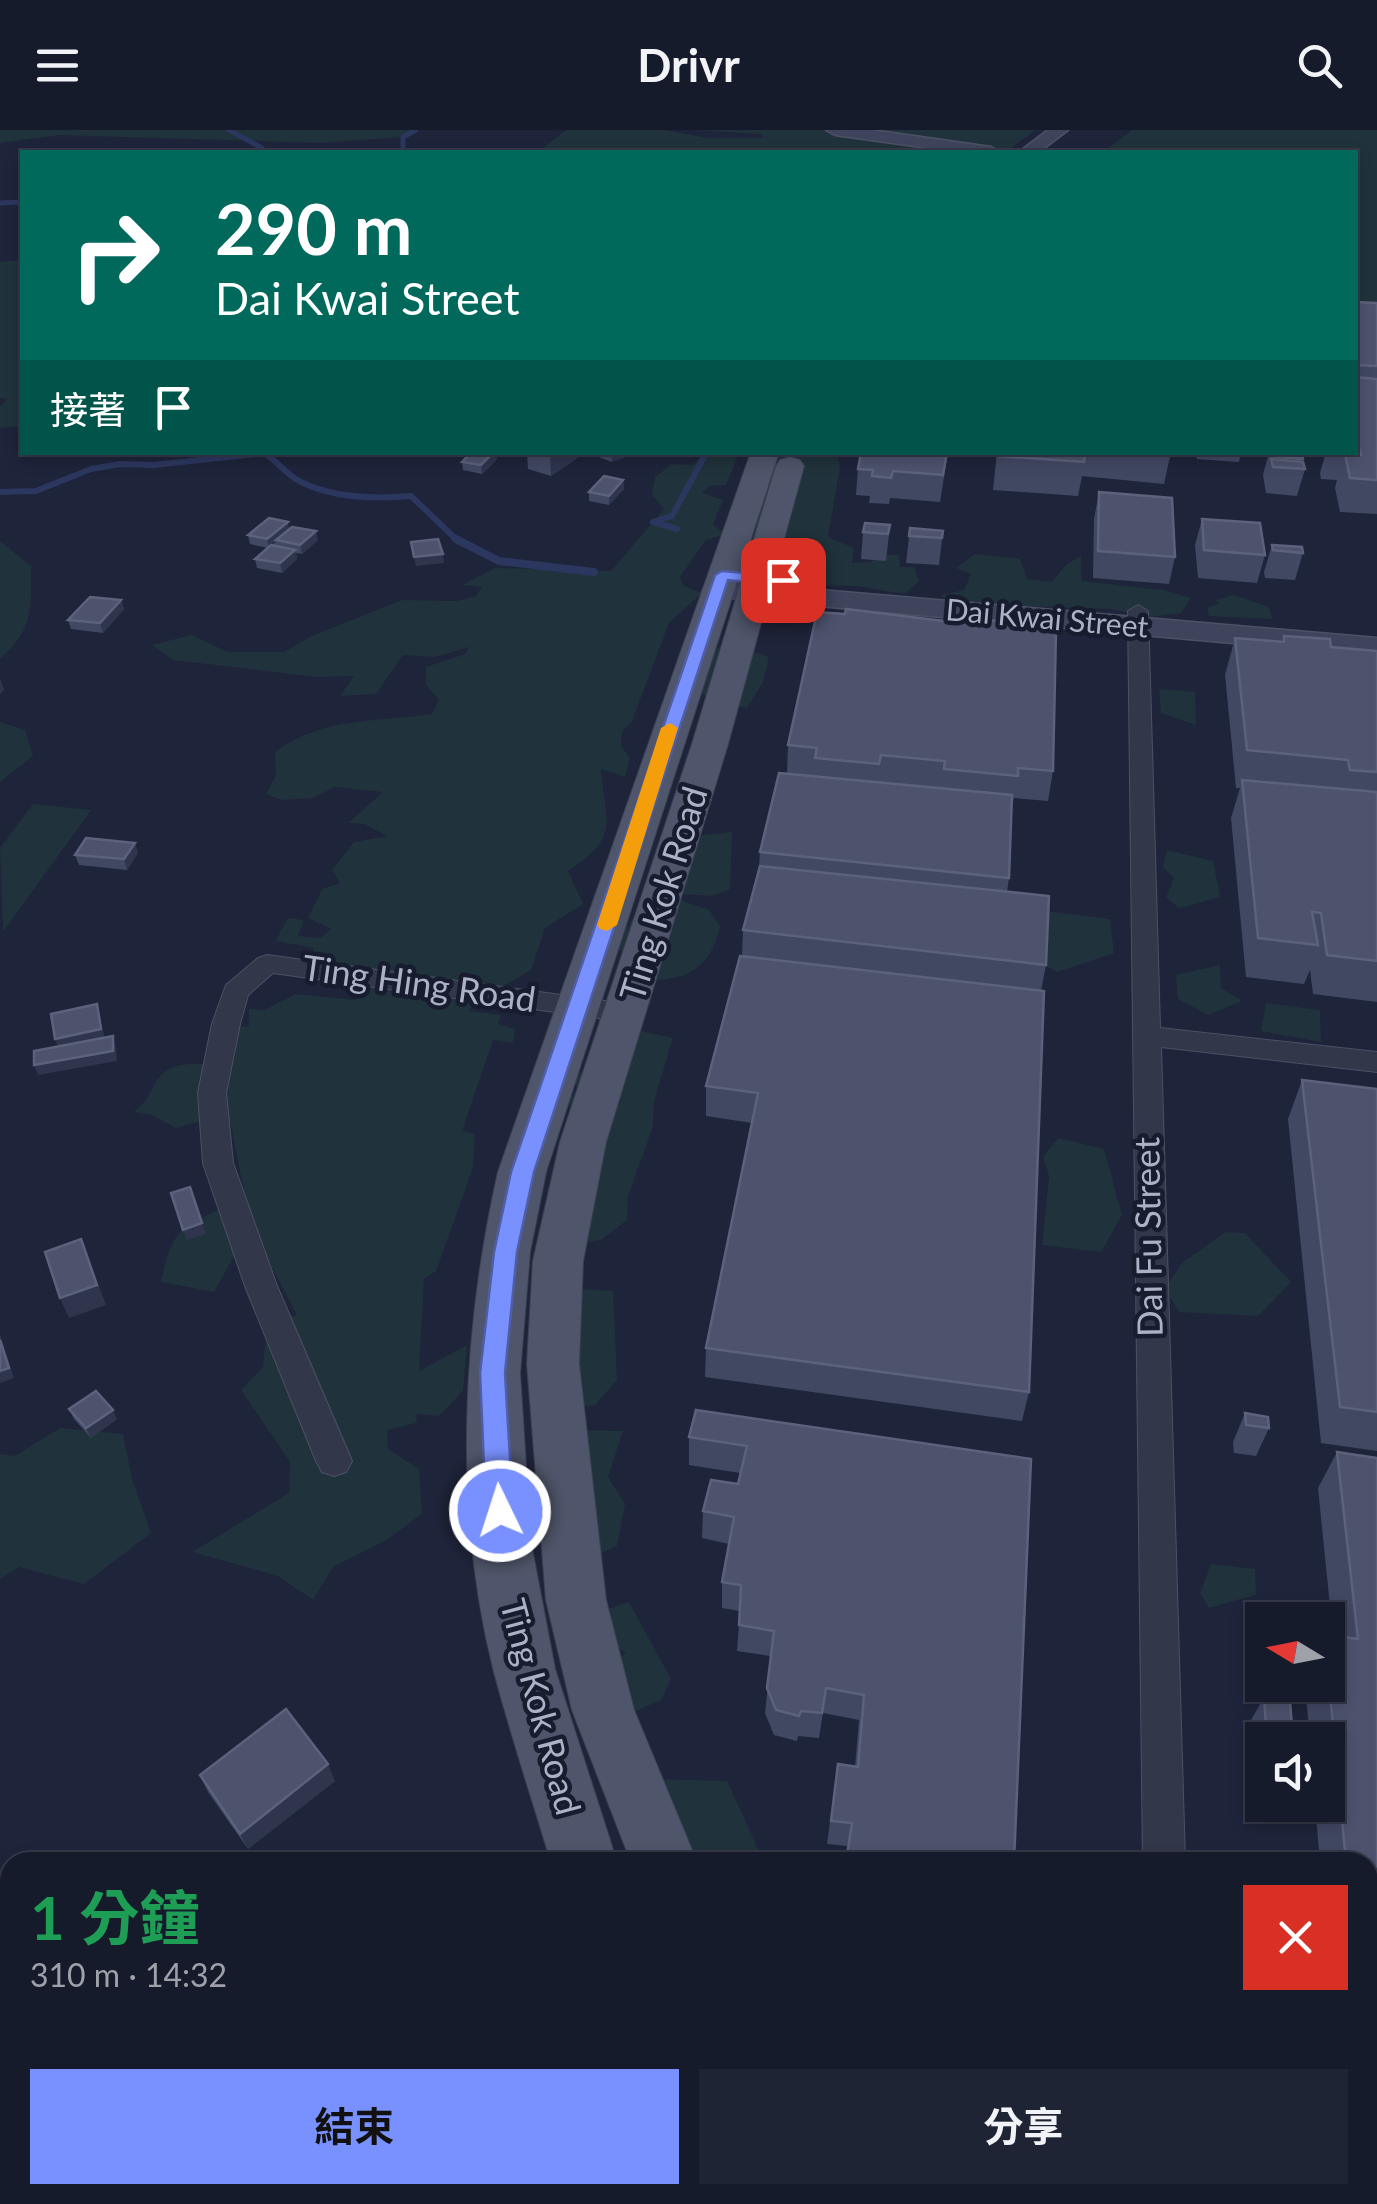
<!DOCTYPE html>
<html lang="zh-TW">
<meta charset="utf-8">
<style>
:root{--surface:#161b2c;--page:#1f2434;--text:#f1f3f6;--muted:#9ea1a9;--line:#353948;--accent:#7991ff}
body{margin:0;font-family:Lato,"Noto Sans TC",sans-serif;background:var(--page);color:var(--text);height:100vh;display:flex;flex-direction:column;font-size:38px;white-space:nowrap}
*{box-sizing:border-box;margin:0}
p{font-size:32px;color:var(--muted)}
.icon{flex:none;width:55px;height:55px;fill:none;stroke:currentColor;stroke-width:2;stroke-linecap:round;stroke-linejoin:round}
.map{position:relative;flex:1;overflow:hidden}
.drawer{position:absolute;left:0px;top:1722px;width:1378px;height:352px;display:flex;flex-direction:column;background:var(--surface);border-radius:30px 30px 0 0;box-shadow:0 5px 15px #0003,0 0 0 2px var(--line)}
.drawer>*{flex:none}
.banner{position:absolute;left:20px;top:20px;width:1338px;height:305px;border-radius:0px;box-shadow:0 5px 15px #0003,0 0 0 2px var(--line);background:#00695c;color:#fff;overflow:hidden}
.needle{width:65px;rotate:280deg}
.controls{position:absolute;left:1245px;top:1472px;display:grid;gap:20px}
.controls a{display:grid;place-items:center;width:100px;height:100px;border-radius:0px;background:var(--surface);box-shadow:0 5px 15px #0003,0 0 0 2px var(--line);font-size:50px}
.pin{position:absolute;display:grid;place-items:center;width:85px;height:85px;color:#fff;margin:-42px;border-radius:20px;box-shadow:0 5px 15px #0006}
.me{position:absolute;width:110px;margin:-55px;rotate:356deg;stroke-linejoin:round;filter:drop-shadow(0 0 8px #0008)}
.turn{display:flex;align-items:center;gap:35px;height:210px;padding:0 30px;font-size:45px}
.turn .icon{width:130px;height:130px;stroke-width:2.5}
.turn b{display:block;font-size:70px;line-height:85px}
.then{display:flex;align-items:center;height:95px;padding:0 30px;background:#0003;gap:20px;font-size:38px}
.round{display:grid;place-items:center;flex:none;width:105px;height:105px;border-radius:0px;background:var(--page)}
.head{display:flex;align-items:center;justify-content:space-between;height:170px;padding:0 30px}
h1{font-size:60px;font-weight:700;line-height:75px;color:#1e9e55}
.cta{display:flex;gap:20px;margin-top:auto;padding:20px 30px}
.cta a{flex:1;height:115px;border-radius:0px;background:var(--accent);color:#111;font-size:40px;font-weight:700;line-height:115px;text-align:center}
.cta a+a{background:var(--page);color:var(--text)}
header{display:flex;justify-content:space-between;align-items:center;height:130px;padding:0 30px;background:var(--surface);font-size:45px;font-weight:700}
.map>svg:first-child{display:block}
.green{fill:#20323b}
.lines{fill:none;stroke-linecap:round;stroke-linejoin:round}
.stream-far2{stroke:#2c375f;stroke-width:5}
.stream-far1{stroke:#2c375f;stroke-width:6}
.stream{stroke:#2c375f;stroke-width:8}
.street-casing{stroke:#4c5165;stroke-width:2}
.secondary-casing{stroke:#4c5165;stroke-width:3}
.primary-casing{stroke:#3b4053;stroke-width:2}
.street{fill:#32374a;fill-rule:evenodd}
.secondary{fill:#3f445d;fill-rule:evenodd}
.primary{fill:#4f556a;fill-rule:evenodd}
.wall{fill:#414862}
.shaded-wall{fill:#2e354d}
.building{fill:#4d536d;stroke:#5c627b;stroke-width:2.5}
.route{fill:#7991ff;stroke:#4f5ea6;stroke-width:2.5}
.slow{fill:#f59e0b}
.labels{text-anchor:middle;stroke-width:9;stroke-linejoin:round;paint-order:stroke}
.far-street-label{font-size:30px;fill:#acb1c7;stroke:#171c2e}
.street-label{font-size:35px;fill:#acb1c7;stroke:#171c2e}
</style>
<header><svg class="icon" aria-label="menu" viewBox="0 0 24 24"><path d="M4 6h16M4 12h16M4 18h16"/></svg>Drivr<svg class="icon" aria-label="search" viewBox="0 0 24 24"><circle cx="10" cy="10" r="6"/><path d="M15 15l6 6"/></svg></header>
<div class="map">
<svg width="1377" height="2074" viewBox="0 0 1377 2074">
<rect width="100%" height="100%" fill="#1e243a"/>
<g class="green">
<path d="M0 0H416L403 7 321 13 59 5 0 13Z"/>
<path d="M566 0H665L708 8H763L761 4 695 0H1036L1011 18 919 19 932 22H538Z"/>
<path d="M1132 0H1377V201L1355 200V22H1103Z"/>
<path d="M22 130V296L0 298V277L7 269 0 268V132Z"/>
<path d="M705 323H739L726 355 709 356 702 363 723 370 713 395 727 404 706 410 680 447 684 456 702 463 669 493 632 591 622 602 621 616 630 628 625 647 601 639C606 695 620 707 568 741L583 774 545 798 531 840 475 872 469 881 501 885 498 894 515 899 513 913 493 910 462 1001 475 1004 473 1038 436 1141 424 1149 419 1241 467 1215 463 1261 439 1286 417 1284 416 1293 387 1300 388 1319 419 1339 422 1384 385 1411 333 1437 313 1470 278 1446 192 1422 289 1363 290 1332 241 1260 263 1237 267 1196 297 1185 251 1098 230 990 202 991 176 998 152 985 134 982C149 969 148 965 158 949 173 927 206 935 229 936L235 929 238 897 249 896V879L264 880 296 864 356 870 361 856 310 834 314 818 275 811 288 788 304 790 298 806 320 808 331 799 308 788 322 759 340 753 332 740 354 712 388 706 364 694 348 693 383 662 335 657 313 668 281 670 266 664 276 645 275 622C322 587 377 592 432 584L439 570 426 555V537L465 524 469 517 435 527 403 525 376 564 340 566 354 546 316 547 173 530 152 515 191 505 228 522H284L312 506 402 470 457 471 476 466 482 457 462 455 495 438 611 441 664 379 652 365 655 347 672 334 693 335Z"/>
<path d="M771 323H837L840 337 828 407 854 418 852 433 871 432 878 425H899L900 437H914L919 451 906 463C887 463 868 456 850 456 816 455 785 456 751 452L745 432 725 422Z"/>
<path d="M0 411 31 436C31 480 34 498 0 529Z"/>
<path d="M975 424 1020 429 1027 449 1052 452 1067 434 1081 426V451L1163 460 1191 468 1181 483 1150 487 1110 479 1023 476 1011 480 953 476 941 465 964 460 971 444 956 438Z"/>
<path d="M1234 465 1269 477 1272 489 1209 486 1207 478 1220 473 1215 470Z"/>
<path d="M728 512 769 527 763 552 747 578 711 571 692 555 710 522Z"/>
<path d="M1159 559 1195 562 1196 595 1161 583Z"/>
<path d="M0 592 25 600 33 626 0 652Z"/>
<path d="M33 674 91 680 3 802 0 718Z"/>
<path d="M732 702 730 759 712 766 681 764 689 707Z"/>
<path d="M1167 720 1213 731 1220 767 1179 778 1166 767 1174 748 1163 737Z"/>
<path d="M680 770 709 780 720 796C711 838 687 851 647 850L635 831 614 817 636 784Z"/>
<path d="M1046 781 1110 789 1114 823 1057 842 1011 818Z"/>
<path d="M1220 835 1221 858 1242 871 1208 885 1178 869 1176 845Z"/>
<path d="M1266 873 1320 880 1321 912 1261 901Z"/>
<path d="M642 901 673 908 654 971 653 997 628 1066 627 1090 601 1110 550 1117 573 983 568 971 578 959 570 947 602 933 608 914Z"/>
<path d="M1058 1008 1104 1019 1122 1085 1101 1122 1042 1115 1049 1046 1043 1027Z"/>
<path d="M224 1077 237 1121 214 1162 161 1152C174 1099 175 1101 224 1077Z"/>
<path d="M1226 1102 1245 1103 1291 1152 1258 1186 1179 1182 1165 1158 1183 1132Z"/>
<path d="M566 1158 613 1161 617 1250 595 1275 578 1277Z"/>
<path d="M60 1298 123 1304 132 1349 151 1403 84 1454 19 1437 0 1449V1324L15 1326Z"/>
<path d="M580 1300 623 1301 608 1347 625 1374 617 1416 589 1429Z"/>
<path d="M1211 1434 1255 1439 1256 1465 1209 1478 1200 1463Z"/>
<path d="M629 1472 671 1549 661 1570 625 1586 586 1548 626 1523 604 1509 605 1480Z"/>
<path d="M656 1649 727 1651 764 1732H653L634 1691Z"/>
<path d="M0 1853 10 1868V2065H30L28 2074H0Z"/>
<path d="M789 2065H1169L1173 2074H796Z"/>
</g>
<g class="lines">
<g class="stream-far2">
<path d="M229 0 262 18"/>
<path d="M403 22V7L416 0"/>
<path d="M0 73 22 72"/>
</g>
<g class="stream-far1">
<path d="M0 362 36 361 91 339 120 334 154 335 264 323C278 331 287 346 301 352 333 368 376 369 411 366L459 412"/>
<path d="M677 399 653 392 672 386 705 325"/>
</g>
<path class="stream" d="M456 409 499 431 594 442"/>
<defs>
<g id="street">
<path d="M1138 475 1148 481 1160 898 1377 922V942L1161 917 1185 1732H1143L1128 481Z"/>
<path d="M267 825 627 874 637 877 641 883 637 889 627 892 273 843 248 865 240 894 226 963 233 1033 277 1156 352 1331 346 1342 334 1346 322 1342 316 1331 245 1156 203 1033 198 963 212 894 226 855 258 828Z"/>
<path d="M1368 2012 1377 2016V2065L1368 2061Z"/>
</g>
<g id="secondary">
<path d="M826 0H872L991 17 1000 22H957L835 5Z"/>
<path d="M1048 0H1068L1039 22H1019Z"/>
<path d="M717 451 1377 508V526L707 466 703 460 707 454Z"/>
</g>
<g id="primary">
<path d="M751 322H779L546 1042 530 1122 520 1243 531 1413 555 1539 617 1732H551C532 1669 511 1606 494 1542 453 1381 462 1202 498 1042Z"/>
<path d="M790 327 800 330 804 336 728 614 606 1012 583 1131 579 1234 606 1470 634 1580 697 1732H631L572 1580 546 1470 527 1234 533 1131 560 1012 692 614 776 336 780 330Z"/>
<path d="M701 2065H778L782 2074H705Z"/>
<path d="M799 2065H876L880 2074H803Z"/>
</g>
</defs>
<use href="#street" class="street-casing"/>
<use href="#secondary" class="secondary-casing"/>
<use href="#primary" class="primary-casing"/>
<use href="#street" class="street"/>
<use href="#secondary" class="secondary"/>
<use href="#primary" class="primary"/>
</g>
<g class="wall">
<path d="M1355 172 1377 173V384L1340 382 1335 358 1337 350 1321 349 1320 343 1326 322H1355Z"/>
<path d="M423 322H448L444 326Z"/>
<path d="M527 322H580V326L551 346 528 339Z"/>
<path d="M593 322H637L612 332 593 325Z"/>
<path d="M861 322H948L940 372 890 368 889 374 869 373 870 366 856 365 858 339Z"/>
<path d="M997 322H1171L1164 354 1082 346 1078 366 993 360Z"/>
<path d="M1196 322H1241L1239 332 1197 329Z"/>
<path d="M1269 322H1302V332L1305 339 1297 366 1266 363 1263 345Z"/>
<path d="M497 329 482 344 463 340 462 332Z"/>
<path d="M623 350 624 359 609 375 589 371V362Z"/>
<path d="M1099 362 1175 427 1169 454 1093 448 1094 389Z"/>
<path d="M1202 389 1265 425 1257 453 1198 448 1195 415Z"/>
<path d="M890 395 886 431 861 429 863 402Z"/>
<path d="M289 398 318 410 302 424 296 423 297 429 282 443 257 438 255 429 268 418 250 414 248 405Z"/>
<path d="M910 398 943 401 939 435 906 433Z"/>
<path d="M1272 415 1303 423 1295 450 1265 448 1264 442Z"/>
<path d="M121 470 124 479 103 503 71 499 68 490Z"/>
<path d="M961 493 1025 499 1053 641 1048 671 1014 668 1012 675 1009 748 1007 762 1046 835 1041 861 1029 1262 1022 1291 705 1247 706 1218 752 993 706 986V956L742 826 743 800 759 737 760 722 787 643 788 615Z"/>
<path d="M1284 506 1331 517 1377 521V872L1313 864 1310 840 1304 854 1246 847 1231 688 1240 658H1236L1225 545 1235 508 1282 512Z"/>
<path d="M135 713 138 723 127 740 79 735 75 725Z"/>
<path d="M1302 950 1377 959V1321L1321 1313 1288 989Z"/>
<path d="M69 1279 117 1289 91 1308 74 1289Z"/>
<path d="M1245 1283 1269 1298 1256 1326 1234 1323 1233 1312Z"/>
<path d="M689 1307 1031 1329 1014 1732H845L847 1716 827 1714 838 1634 855 1637 859 1590 823 1583 819 1608 798 1606 797 1611 774 1605 765 1583 771 1526 737 1521 740 1481 722 1478V1452L729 1414 702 1408 703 1381 738 1354 740 1343 689 1335Z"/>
<path d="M1337 1322 1377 1328V1833L1368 1822V1732H1320L1315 1675H1328V1610H1310L1305 1555H1328V1505L1333 1506 1318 1358Z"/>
<path d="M1264 1567 1293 1610H1262V1668L1254 1667 1250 1592Z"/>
<path d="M200 1645 335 1651 248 1719 208 1662Z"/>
</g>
<g class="shaded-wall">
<path d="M494 322H497V329L482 344 481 335Z"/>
<path d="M550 322H580V326L551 346Z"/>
<path d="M611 322H637L612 332Z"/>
<path d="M623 350 624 359 609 375V366Z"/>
<path d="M288 392 290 401 269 418 267 409Z"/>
<path d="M316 401 318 410 302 424 300 415Z"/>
<path d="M295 420 297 429 282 443 280 433Z"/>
<path d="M443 424 444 433 416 436 414 427Z"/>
<path d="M121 470 124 479 103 503 100 493Z"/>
<path d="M1 550 4 560 0 564V551Z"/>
<path d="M135 713 138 723 127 740 124 729Z"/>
<path d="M97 874 105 909 59 920 55 909Z"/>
<path d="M113 906 116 917 117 931 38 945 34 935Z"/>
<path d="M202 1093 206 1104 186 1110 183 1100Z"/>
<path d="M81 1109 106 1175 69 1188 60 1168Z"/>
<path d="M0 1204 14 1248 0 1253Z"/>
<path d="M113 1280 117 1289 91 1308 86 1298Z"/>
<path d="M328 1634 335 1651 248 1719 240 1704Z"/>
<path d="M436 2065H453L442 2074H425Z"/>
</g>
<g class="building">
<path d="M1355 172 1377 173V236L1355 235Z"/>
<path d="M1355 247 1377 249V350L1350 348 1345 324 1361 325 1359 317H1355V308H1357L1355 301Z"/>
<path d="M472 322H494L481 335 462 332Z"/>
<path d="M861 322H947L943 345 893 341 891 348 872 346 873 340 858 339Z"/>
<path d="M998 322H1085L1084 332 998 326Z"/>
<path d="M1270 322H1302L1303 329 1271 326Z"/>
<path d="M1271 329 1303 332 1305 339 1273 337Z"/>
<path d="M604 346 623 350 609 366 589 362Z"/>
<path d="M1099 362 1172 368 1175 427 1098 421Z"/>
<path d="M269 388 288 392 267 409 248 405Z"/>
<path d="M1202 389 1260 393 1265 425 1204 420Z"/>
<path d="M865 393 890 395 888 404 863 402Z"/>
<path d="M292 397 316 401 300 415 276 410Z"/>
<path d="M910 398 943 401 942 408 909 406Z"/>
<path d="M438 409 443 424 414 427 411 412Z"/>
<path d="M271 415 295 420 280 433 255 429Z"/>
<path d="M1272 415 1302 417 1303 423 1273 420Z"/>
<path d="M90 467 121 470 100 493 68 490Z"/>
<path d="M846 479 961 493 962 488 1024 493 1025 499 1056 501 1053 641 1018 638V646L944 639 945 631 881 625 879 634 815 628 817 618 788 615 817 482 845 484Z"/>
<path d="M1284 506 1330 509 1331 517 1377 521V642L1350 640 1348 630 1247 620 1235 508 1284 512Z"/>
<path d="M779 643 1012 665 1009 748 760 722Z"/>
<path d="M1242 650 1377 662V831L1327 825 1321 783 1312 782 1318 815 1258 808Z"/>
<path d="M86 708 135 713 124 729 75 725Z"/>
<path d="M760 736 1049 766 1046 835 743 800Z"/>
<path d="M740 826 1044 861 1029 1262 706 1218 758 963 706 956Z"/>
<path d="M97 874 101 899 55 909 51 884Z"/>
<path d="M113 906V921L34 935V921Z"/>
<path d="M1302 950 1377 959V1282L1340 1277Z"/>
<path d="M190 1057 202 1093 183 1100 171 1063Z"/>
<path d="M81 1109 97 1155 60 1168 45 1122Z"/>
<path d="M0 1210 9 1238 0 1241Z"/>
<path d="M96 1261 113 1280 86 1298 69 1279Z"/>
<path d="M696 1280 1031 1329 1014 1732H853L847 1726 852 1693 831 1691 838 1634 858 1637 864 1565 826 1558 822 1583 801 1581 799 1586 776 1580 767 1558 774 1501 739 1495 741 1455 722 1452 734 1387 703 1381 711 1350 738 1354 747 1316 689 1307Z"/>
<path d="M1245 1283 1268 1287 1269 1298 1246 1295Z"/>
<path d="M1337 1322 1377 1328V1778L1368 1768V1732H1346L1328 1543V1505L1358 1509Z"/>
<path d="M1264 1567 1290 1571 1293 1610H1267Z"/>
<path d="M286 1579 328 1634 240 1704 200 1645Z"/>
<path d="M405 2065H436L425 2074H411Z"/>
<path d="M554 2065H578L586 2074H546Z"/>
</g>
<path class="route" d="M722 441 783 446 791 450 783 455 728 450 534 1042 517 1122 505 1243 513 1381 509 1390 500 1393 490 1390 486 1381 480 1243 494 1122 511 1042 715 445Z"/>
<path class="slow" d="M670 593 678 598 617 795 607 801 600 799 597 795 661 598Z"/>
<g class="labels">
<g class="far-street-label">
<text transform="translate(1047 489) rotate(5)" y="10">Dai Kwai Street</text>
</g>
<g class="street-label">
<text transform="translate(664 764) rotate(-73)" y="12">Ting Kok Road</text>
<text transform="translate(419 854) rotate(8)" y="12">Ting Hing Road</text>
<text transform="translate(1149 1107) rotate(-91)" y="12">Dai Fu Street</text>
<text transform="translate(540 1577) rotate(75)" y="12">Ting Kok Road</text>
</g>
</g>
</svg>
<div class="controls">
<a><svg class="needle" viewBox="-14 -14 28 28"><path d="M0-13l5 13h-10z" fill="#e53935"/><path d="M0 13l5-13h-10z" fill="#9ea1a9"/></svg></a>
<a><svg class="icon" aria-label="sound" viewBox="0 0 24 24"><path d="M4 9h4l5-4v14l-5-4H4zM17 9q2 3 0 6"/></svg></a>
</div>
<div class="pin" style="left:783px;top:450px;background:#d93025"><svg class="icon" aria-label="arrive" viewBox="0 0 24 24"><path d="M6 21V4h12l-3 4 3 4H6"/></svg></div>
<svg class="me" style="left:500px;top:1381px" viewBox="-20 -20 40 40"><circle r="17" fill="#7991ff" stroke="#fff" stroke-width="3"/><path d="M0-11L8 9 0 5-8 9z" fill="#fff"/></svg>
<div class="banner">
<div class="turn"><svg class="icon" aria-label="right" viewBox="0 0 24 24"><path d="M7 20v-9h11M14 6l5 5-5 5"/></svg><div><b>290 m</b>Dai Kwai Street</div></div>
<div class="then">接著<svg class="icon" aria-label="arrive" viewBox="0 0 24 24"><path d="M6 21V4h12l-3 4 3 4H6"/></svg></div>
</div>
<section class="drawer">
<div class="head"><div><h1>1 分鐘</h1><p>310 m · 14:32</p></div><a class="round" style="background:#d93025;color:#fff"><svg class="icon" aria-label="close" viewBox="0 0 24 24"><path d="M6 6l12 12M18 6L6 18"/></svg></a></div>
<div class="cta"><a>結束</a><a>分享</a></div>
</section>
</div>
